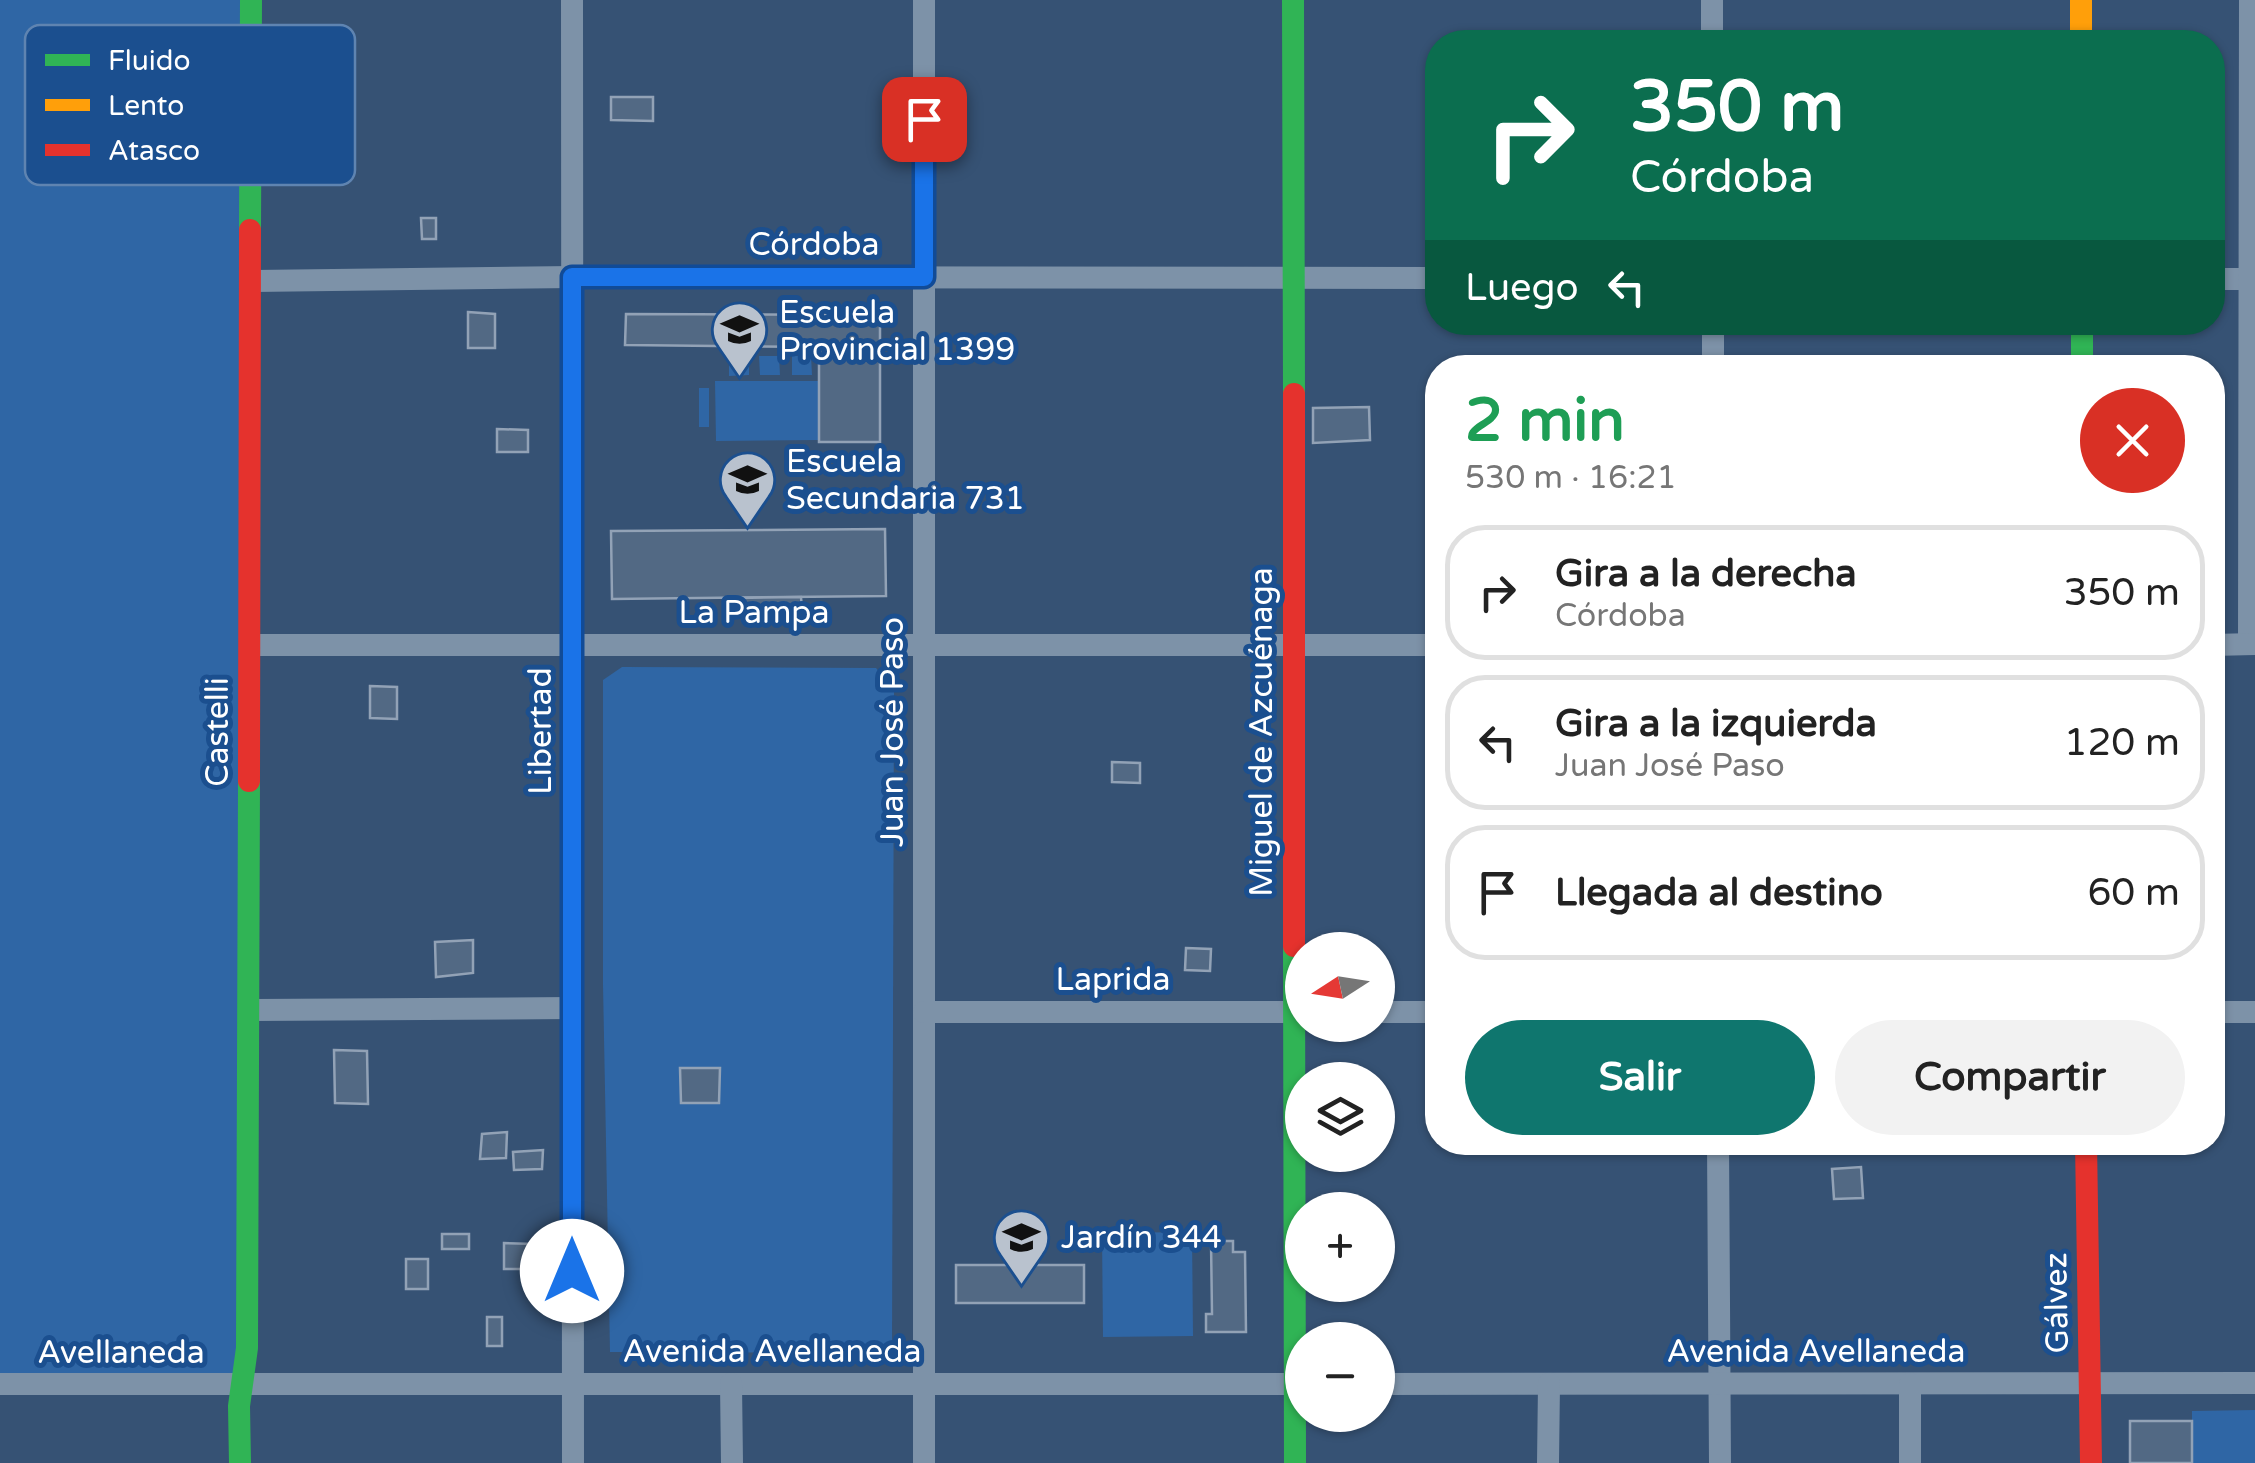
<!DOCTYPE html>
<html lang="es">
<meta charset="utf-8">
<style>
:root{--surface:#fff;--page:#f2f2f2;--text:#222;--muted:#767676;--line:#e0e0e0;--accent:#0f766e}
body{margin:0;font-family:"Varela Round",sans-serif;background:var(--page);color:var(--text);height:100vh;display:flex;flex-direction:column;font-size:38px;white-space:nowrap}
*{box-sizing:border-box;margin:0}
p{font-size:32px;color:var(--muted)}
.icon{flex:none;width:55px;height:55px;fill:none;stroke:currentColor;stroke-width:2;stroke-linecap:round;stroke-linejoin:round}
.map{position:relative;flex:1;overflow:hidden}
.details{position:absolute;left:1425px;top:355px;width:800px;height:800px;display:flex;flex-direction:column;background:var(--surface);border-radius:40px;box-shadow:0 2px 8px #0004}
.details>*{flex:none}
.hud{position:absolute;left:1425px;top:30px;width:800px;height:305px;border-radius:40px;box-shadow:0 2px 8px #0004;background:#0b6e4f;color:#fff;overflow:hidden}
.needle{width:65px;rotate:258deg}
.buttons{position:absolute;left:1285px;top:932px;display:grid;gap:20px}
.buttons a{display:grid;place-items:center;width:110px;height:110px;border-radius:50%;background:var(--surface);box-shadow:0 2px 8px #0004;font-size:50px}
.pin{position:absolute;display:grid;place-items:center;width:85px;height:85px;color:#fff;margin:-42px;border-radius:20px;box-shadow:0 5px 15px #0006}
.me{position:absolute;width:110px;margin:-55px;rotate:0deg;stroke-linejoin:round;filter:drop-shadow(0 0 8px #0008)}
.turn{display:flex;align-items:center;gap:35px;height:210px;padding:0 40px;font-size:45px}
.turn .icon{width:130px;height:130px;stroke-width:2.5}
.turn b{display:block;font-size:70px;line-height:85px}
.then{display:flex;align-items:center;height:95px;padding:0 40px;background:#0003;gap:20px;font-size:38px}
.round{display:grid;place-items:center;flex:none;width:105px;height:105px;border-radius:52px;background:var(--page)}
.overview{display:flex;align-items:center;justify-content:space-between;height:170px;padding:0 40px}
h1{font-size:60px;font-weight:800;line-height:75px;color:#1e9e55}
.action{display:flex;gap:20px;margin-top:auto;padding:20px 40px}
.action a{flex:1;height:115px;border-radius:60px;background:var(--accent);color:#fff;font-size:40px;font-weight:800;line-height:115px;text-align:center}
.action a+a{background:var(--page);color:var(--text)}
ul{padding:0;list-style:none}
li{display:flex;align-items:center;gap:30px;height:135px;margin:0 20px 15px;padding:0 20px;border:5px solid var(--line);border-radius:40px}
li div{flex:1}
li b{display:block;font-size:38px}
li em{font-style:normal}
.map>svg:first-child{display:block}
.green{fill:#2f66a5}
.building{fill:#526984;stroke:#92a2b6;stroke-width:2.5}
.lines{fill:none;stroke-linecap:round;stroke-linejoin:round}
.street{stroke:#7d92a8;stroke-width:22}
.fast{stroke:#30b455;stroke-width:22}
.slow{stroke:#ff9f0a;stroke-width:22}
.jam{stroke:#e5322d;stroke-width:22}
.route-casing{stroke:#114b97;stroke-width:25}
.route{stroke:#1a73e8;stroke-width:18}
.labels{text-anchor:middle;stroke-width:10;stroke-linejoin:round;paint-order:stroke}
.street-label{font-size:32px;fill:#fff;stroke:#1b4f8f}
.poi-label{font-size:32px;fill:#fff;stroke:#1b4f8f;text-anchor:start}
.key{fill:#1b4f8f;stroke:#5f84b1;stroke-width:2.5}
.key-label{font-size:28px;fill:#fff}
</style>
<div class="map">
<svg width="2255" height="1463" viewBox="0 0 2255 1463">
<rect width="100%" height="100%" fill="#365274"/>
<g class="green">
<path d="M0 0H251L242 1384H0Z"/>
<path d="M729 356H749V375L729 376Z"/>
<path d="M759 356H779L780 375H760Z"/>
<path d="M792 356H811L812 375H792Z"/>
<path d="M715 381H818V440L716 441Z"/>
<rect x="699" y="388" width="10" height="39"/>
<path d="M622 667 876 668 894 689 892 1353 610 1352 603 984V680Z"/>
<path d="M1192 1232 1193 1336 1103 1337 1102 1233Z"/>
<path d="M2255 1410V1463H2192V1411Z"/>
</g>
<g class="building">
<path d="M611 97H653V121L611 120Z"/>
<path d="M421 218H436V239H422Z"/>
<path d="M468 312 495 314V348H468Z"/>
<path d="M626 314 880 315V442H819V347L625 345Z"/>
<path d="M1369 407 1370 440 1313 443V408Z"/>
<path d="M497 429 528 430V452H497Z"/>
<path d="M885 529 886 596 612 599 611 531Z"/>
<path d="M801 597 802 610H738V598Z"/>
<path d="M370 686 397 687V719L370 718Z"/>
<path d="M1112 762 1140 763V783L1112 782Z"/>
<path d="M473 940V973L436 977 435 942Z"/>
<path d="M1186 948 1211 949 1210 971 1185 970Z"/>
<path d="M334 1050 367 1051 368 1104 335 1103Z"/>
<path d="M680 1068H720L719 1103H681Z"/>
<path d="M507 1132 506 1158 480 1159 482 1134Z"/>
<path d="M543 1150 542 1169 514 1170 513 1152Z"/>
<path d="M1861 1167 1863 1198 1834 1199 1832 1169Z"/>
<rect x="442" y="1234" width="27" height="15"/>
<path d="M1211 1241H1233V1252H1245L1246 1332H1206V1314H1212Z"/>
<path d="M504 1243 534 1244V1269H504Z"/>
<rect x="406" y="1259" width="22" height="30"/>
<rect x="956" y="1265" width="128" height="38"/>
<rect x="487" y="1317" width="15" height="29"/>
<rect x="2130" y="1421" width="62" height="42"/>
</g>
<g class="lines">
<g class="street">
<path d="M572 0 573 1463"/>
<path d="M924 0V1463"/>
<path d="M1712 0V42"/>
<path d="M2212 279H2255"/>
<path d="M250 281 573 277 1438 278"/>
<path d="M1713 322V368"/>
<path d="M2249 644 2250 0"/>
<path d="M250 645H1438"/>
<path d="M2212 645 2255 644"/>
<path d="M249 1010 572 1008"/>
<path d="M924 1012H1302"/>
<path d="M1378 1012H1438"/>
<path d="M2212 1012H2255"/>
<path d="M1718 1142 1720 1463"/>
<path d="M0 1384H1302"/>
<path d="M731 1384 732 1463"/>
<path d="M1378 1384 2255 1383"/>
<path d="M1548 1463 1549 1384"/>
<path d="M1910 1463V1384"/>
</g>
<g class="fast">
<path d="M1293 0 1294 394"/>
<path d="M250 230 251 0"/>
<path d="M2082 322V368"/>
<path d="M1294 946 1295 1463"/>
<path d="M240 1463 239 1406 247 1348 249 781"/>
</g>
<path class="slow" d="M2081 0V42"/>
<g class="jam">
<path d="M1294 394V946"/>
<path d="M249 781 250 230"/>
<path d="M2086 1142 2091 1463"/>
</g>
</g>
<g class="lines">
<defs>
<path id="route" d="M572 1271V277H924V119"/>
</defs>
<use href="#route" class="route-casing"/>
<use href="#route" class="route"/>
</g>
<defs>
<symbol id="school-pin" viewBox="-11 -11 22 30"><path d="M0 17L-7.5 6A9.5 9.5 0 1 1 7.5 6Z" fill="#b9c2ce" stroke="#1b4f8f"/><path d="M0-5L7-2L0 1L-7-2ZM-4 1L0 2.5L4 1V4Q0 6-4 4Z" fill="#111"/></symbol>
</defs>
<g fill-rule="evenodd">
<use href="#school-pin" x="708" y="298" width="63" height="86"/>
<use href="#school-pin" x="716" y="448" width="63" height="86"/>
<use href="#school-pin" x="990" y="1206" width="63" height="86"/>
</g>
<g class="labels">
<g class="street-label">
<text x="814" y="255">Córdoba</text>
<text x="754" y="623">La Pampa</text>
<text transform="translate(540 731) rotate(-90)" y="11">Libertad</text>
<text transform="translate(217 732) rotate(-90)" y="11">Castelli</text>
<text transform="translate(892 732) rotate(-90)" y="11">Juan José Paso</text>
<text transform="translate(1261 732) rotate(-90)" y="11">Miguel de Azcuénaga</text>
<text x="1113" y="990">Laprida</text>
<text transform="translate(2056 1303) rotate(-91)" y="11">Gálvez</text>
<text x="772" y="1362">Avenida Avellaneda</text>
<text x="1816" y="1362">Avenida Avellaneda</text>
<text x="121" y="1363">Avellaneda</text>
</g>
<g class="poi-label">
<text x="779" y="323">Escuela<tspan x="779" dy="37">Provincial 1399</tspan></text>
<text x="786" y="472">Escuela<tspan x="786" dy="37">Secundaria 731</tspan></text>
<text x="1061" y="1248">Jardín 344</text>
</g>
</g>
<rect x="25" y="25" width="330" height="160" rx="15" class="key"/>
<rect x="45" y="54" width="45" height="12" fill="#30b455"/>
<rect x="45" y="99" width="45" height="12" fill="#ff9f0a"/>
<rect x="45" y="144" width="45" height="12" fill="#e5322d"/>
<g class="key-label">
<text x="108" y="70">Fluido</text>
<text x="108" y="115">Lento</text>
<text x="108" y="160">Atasco</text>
</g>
</svg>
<div class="buttons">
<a><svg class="needle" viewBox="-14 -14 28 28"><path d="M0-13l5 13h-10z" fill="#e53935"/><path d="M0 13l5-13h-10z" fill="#767676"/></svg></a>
<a><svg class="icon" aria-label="layers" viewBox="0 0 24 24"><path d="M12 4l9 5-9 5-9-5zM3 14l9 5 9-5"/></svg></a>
<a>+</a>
<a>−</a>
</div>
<div class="pin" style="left:924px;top:119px;background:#d93025"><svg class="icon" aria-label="arrive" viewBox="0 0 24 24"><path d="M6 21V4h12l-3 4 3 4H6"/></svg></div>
<svg class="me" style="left:572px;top:1271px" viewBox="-20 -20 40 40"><circle r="19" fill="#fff"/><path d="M0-13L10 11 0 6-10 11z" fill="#1a73e8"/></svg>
<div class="hud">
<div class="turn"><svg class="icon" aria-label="right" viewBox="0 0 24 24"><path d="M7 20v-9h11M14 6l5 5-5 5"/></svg><div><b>350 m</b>Córdoba</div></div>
<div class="then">Luego<svg class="icon" aria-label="left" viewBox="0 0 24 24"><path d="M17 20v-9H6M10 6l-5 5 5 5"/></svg></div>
</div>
<section class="details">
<div class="overview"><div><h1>2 min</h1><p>530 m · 16:21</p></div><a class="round" style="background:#d93025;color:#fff"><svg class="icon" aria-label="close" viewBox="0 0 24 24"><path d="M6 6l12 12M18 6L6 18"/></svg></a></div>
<ul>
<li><svg class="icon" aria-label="right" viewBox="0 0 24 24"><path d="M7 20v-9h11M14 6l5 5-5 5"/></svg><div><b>Gira a la derecha</b><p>Córdoba</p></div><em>350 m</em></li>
<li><svg class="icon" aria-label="left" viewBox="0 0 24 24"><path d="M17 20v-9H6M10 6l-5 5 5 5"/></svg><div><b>Gira a la izquierda</b><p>Juan José Paso</p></div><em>120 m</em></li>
<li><svg class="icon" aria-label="arrive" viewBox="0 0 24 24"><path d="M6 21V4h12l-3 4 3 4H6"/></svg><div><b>Llegada al destino</b></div><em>60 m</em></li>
</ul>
<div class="action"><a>Salir</a><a>Compartir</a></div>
</section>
</div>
